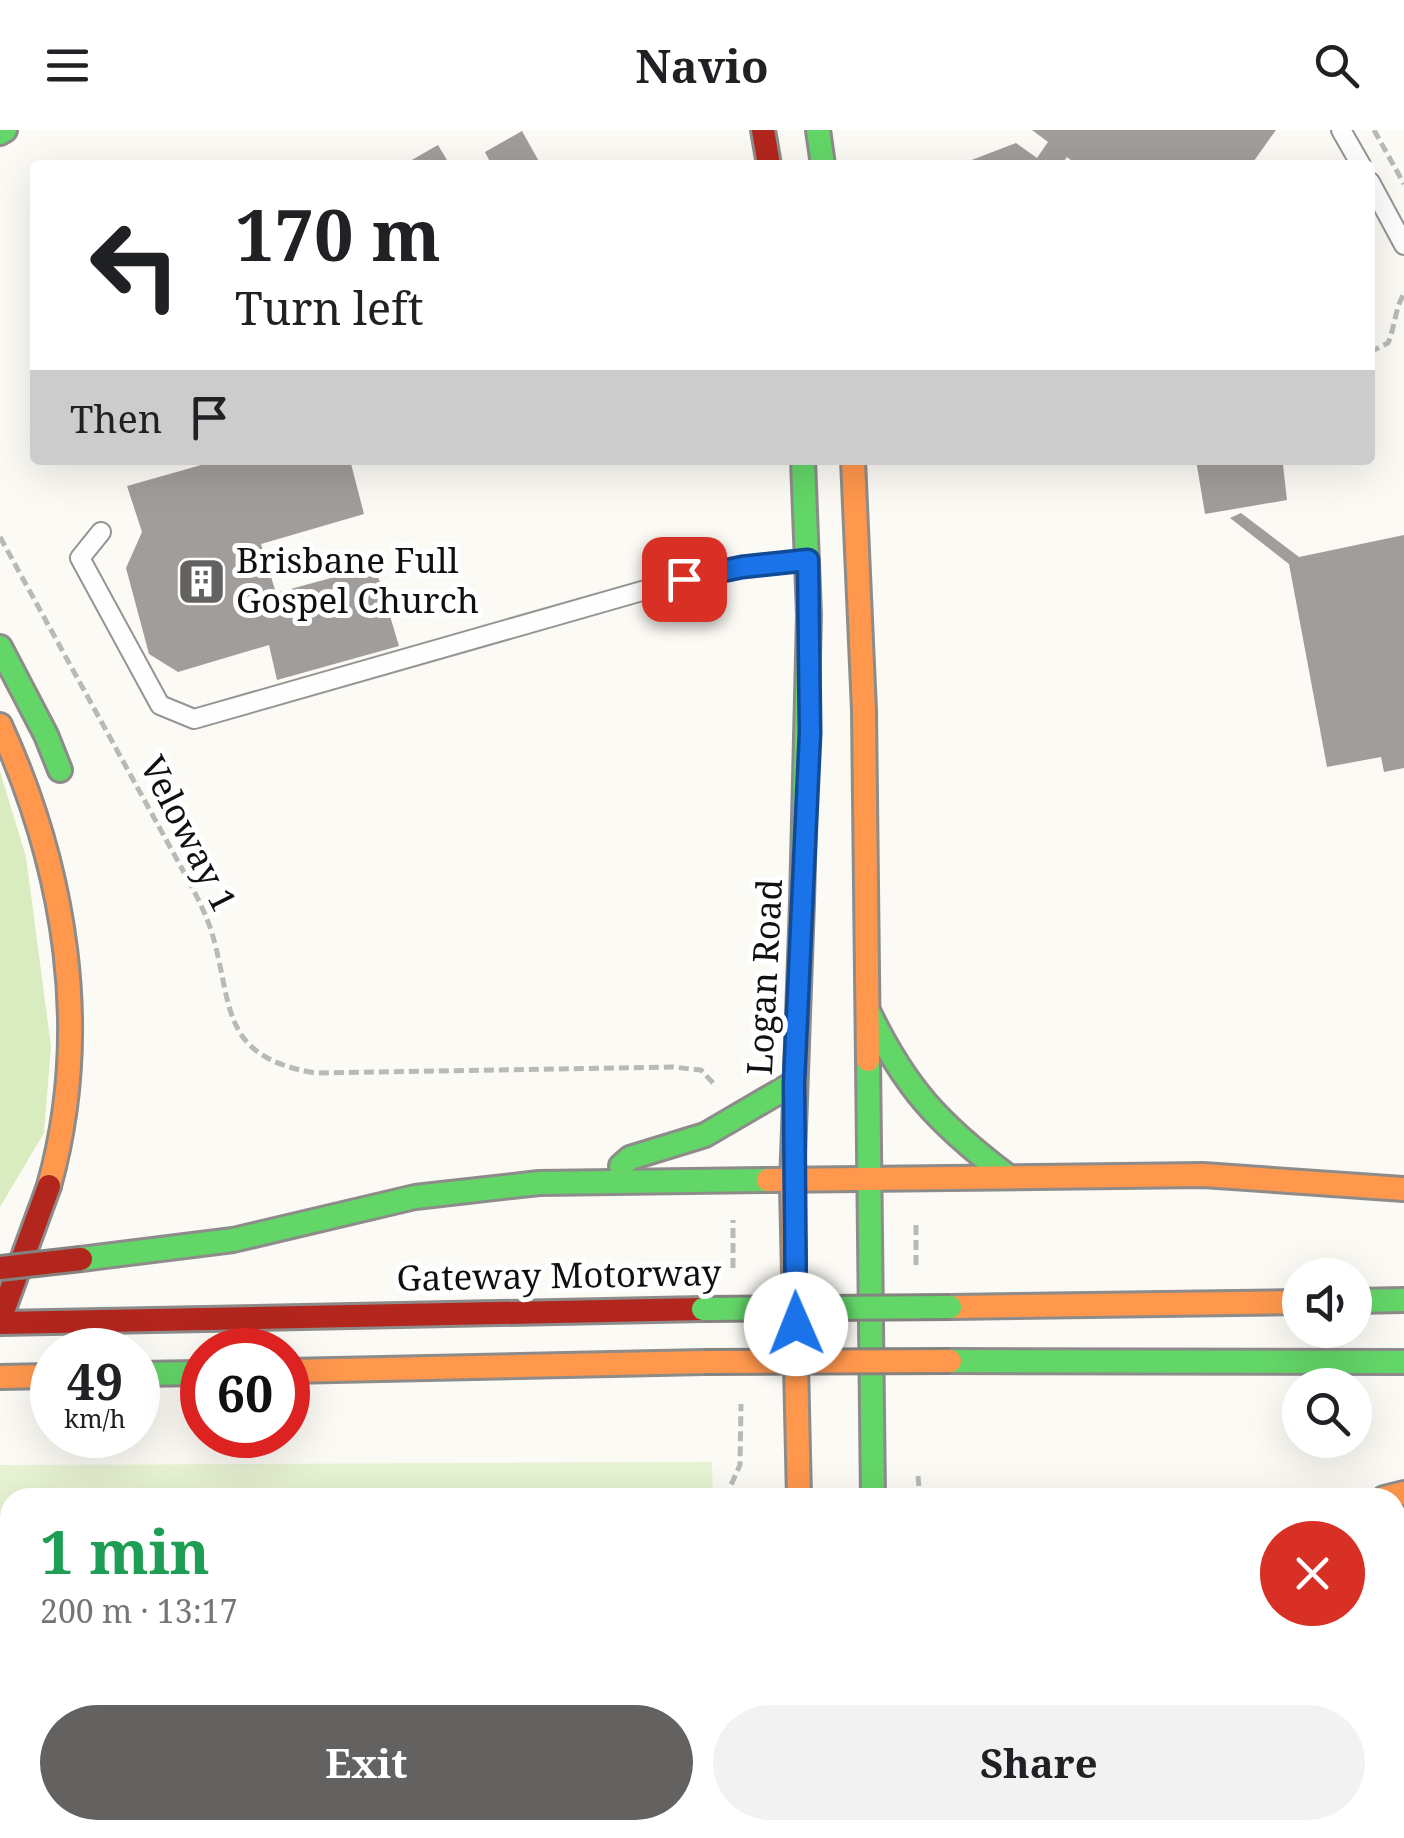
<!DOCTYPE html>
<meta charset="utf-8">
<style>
:root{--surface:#fff;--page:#f2f2f2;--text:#202124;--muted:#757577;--accent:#636260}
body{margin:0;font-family:"Noto Serif",serif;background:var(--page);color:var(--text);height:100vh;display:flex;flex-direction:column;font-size:38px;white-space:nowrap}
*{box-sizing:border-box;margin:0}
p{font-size:32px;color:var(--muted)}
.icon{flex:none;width:55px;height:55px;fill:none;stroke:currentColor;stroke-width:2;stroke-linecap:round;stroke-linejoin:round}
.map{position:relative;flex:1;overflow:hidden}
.drawer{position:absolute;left:0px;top:1358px;width:1405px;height:352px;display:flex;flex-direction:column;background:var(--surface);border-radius:30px 30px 0 0;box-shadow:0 10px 40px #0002}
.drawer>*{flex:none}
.guide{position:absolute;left:30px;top:30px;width:1345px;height:305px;border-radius:10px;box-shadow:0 10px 40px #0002;background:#fff;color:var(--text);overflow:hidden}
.tools{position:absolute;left:1282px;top:1128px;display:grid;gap:20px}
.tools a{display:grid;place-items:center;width:90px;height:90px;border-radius:50%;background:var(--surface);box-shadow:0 10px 40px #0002;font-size:50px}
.speed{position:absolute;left:30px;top:1198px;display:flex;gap:20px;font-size:50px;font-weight:700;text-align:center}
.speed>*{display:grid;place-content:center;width:130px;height:130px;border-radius:50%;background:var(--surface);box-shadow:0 10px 40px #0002;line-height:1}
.speed small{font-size:25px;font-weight:400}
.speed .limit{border:15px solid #d22;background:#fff;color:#111}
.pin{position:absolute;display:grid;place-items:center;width:85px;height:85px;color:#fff;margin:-42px;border-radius:20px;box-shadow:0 5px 15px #0006}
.me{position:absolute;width:110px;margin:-55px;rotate:359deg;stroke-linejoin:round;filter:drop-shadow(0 0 8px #0008)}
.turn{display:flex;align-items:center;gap:35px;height:210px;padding:0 40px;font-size:45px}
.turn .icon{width:130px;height:130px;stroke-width:2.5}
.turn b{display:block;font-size:70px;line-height:85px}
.then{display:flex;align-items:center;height:95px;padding:0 40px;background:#0003;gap:20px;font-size:38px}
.round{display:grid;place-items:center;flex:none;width:105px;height:105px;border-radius:52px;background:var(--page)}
.head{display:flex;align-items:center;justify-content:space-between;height:170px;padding:0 40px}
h1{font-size:60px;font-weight:700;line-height:75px;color:#1e9e55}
.action{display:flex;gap:20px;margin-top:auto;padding:20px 40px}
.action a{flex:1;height:115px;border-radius:60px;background:var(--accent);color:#fff;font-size:40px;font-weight:700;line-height:115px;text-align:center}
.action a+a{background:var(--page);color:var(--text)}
header{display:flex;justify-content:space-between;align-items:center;height:130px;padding:0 40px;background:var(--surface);font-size:45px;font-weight:700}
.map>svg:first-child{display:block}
.green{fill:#e8f3d3}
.forest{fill:#d9ecc0}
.building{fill:#a09d9a}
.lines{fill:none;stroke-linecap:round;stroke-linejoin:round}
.lane-casing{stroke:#969593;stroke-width:22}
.fast-casing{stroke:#8d8c8a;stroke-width:28}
.slow-casing{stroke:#8d8c8a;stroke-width:28}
.jam-casing{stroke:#8d8c8a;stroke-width:28}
.path{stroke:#b9b9b8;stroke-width:5;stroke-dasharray:10 5;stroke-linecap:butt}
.lane{stroke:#fffefe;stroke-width:18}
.fast{stroke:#63d668;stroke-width:22}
.slow{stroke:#ff974d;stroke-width:22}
.jam{stroke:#b3261e;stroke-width:22}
.fast-bridge-casing{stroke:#848380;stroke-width:28;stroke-linecap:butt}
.slow-bridge-casing{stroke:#848380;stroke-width:28;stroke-linecap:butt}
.jam-bridge-casing{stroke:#848380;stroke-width:28;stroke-linecap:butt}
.fast-bridge{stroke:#63d668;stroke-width:22}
.slow-bridge{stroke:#ff974d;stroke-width:22}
.jam-bridge{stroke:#b3261e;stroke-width:22}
.route-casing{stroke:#114b97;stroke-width:25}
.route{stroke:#1a73e8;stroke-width:18}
.labels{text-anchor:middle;stroke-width:10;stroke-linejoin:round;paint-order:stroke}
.poi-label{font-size:35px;fill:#101010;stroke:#fff;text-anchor:start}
.street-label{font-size:35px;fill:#101010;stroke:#fff}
</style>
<header><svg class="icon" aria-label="menu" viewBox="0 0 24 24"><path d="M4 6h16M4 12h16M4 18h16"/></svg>Navio<svg class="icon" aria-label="search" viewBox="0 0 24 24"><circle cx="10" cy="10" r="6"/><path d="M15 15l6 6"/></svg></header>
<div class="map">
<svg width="1404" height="1708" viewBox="0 0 1404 1708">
<rect width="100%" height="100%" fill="#fcfaf5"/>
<g class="green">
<path d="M712 1332 713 1367 10 1368V1700H617L622 1708H0V1335Z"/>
<path d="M1404 1459V1708H928V1700H1395V1460Z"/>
</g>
<path class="forest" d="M0 641 26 727 51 916 44 1003 0 1077Z"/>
<g class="building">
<path d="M1032 0H1276L1251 35H1077L1067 27 1061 35H969V31L1016 13 1037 28 1048 12Z"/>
<path d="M522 1 541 35H480L489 30 485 22Z"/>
<path d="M438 15 450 35H403Z"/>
<path d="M219 330H350L364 384 261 414 276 463 375 436 399 516 277 550 269 515 178 542 149 524 126 438 142 402 127 356Z"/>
<path d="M1196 330H1298V332L1283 335 1287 370 1205 384Z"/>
<path d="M1241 383 1299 427 1404 405V638L1384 642 1381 627 1327 637 1289 434 1230 388Z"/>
</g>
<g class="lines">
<defs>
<g id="lane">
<path d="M1341 0 1361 35"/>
<path d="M1370 52 1404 115"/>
<path d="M101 402 80 428 160 575 194 589 684 449 742 437 800 431"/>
</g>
<g id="fast">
<path d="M818 0 823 35"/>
<path d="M0 3 5 0"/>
<path d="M0 517 46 605 60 640"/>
<path d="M802 772 809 485 803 330"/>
<path d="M869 883C906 959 939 994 1006 1045"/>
<path d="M868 930 873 1368"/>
<path d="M621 1036 630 1028 705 1005 794 953"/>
<path d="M81 1129 233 1110 415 1067 539 1053 768 1050"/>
<path d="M1355 1171 1404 1170"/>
<path d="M950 1231 1404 1232"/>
<path d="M138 1244 202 1243"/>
<path d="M875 1700V1708"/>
</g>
<g id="slow">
<path d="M853 330 864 580 868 930"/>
<path d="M0 595C66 740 92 901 49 1056"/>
<path d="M768 1050 1203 1045 1404 1059"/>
<path d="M950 1177 1300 1172"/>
<path d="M288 1241 704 1232"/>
<path d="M0 1247 52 1246"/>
<path d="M799 1368 792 1055 802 772"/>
<path d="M1384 1368 1404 1363"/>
<path d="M805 1700V1708"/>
</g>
<g id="jam">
<path d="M763 0 769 35"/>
<path d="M5 1176 49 1056"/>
<path d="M0 1193 703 1179"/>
</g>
</defs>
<use href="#lane" class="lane-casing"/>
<use href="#fast" class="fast-casing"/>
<use href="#slow" class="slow-casing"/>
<use href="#jam" class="jam-casing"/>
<g class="path">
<path d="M1374 0 1404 54"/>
<path d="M1370 222 1388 213C1395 197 1395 178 1404 164"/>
<path d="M0 407 192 757C199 771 206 785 211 800 234 874 217 926 315 943L673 937 701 940 713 953"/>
<path d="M916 1135V1091"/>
<path d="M733 1138V1090"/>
<path d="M918 1346 920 1368"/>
<path d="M725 1368 740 1335 741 1274"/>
<path d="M0 1416 10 1432"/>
<path d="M0 1479 10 1473"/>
</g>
<use href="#lane" class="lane"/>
<use href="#fast" class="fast"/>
<use href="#slow" class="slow"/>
<use href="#jam" class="jam"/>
<defs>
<path id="fast-bridge" d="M703 1179 950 1177"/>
<path id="slow-bridge" d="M704 1232 950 1231"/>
<path id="jam-bridge" d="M0 1138 81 1129"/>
</defs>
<use href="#fast-bridge" class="fast-bridge-casing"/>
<use href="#slow-bridge" class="slow-bridge-casing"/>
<use href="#jam-bridge" class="jam-bridge-casing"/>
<use href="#fast-bridge" class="fast-bridge"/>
<use href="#slow-bridge" class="slow-bridge"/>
<use href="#jam-bridge" class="jam-bridge"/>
</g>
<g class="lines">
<defs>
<path id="route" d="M684 449 742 437 808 430 810 603 794 953 796 1194"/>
</defs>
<use href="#route" class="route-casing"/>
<use href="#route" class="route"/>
</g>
<defs>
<symbol id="building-square" viewBox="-11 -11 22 22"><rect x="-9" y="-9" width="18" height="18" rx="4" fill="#636260" stroke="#fff"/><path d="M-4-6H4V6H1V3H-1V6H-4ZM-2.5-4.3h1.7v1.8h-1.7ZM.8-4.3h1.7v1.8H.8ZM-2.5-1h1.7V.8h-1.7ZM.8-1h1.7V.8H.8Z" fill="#fff"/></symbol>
</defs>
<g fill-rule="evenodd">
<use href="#building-square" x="174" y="424" width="55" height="55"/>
</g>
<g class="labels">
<g class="poi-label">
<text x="236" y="443">Brisbane Full<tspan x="236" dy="40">Gospel Church</tspan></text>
</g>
<g class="street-label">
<text transform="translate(188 704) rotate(63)" y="12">Veloway 1</text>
<text transform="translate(765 847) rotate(-87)" y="12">Logan Road</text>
<text transform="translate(559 1146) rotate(-1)" y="12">Gateway Motorway</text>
</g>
</g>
</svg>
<div class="tools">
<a><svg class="icon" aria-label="sound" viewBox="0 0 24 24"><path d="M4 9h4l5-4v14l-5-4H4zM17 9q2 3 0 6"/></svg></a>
<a><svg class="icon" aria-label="search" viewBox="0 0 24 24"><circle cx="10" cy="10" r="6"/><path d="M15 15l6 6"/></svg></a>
</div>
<div class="speed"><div>49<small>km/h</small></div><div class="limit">60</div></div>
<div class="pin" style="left:684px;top:449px;background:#d93025"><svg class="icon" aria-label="arrive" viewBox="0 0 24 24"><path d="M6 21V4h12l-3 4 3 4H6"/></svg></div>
<svg class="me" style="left:796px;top:1194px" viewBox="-20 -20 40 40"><circle r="19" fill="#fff"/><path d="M0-13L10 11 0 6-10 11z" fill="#1a73e8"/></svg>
<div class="guide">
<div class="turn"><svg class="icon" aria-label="left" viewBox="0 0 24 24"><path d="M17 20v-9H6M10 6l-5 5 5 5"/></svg><div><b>170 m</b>Turn left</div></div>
<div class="then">Then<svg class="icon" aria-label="arrive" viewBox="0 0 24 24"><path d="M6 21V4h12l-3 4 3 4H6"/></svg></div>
</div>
<section class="drawer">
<div class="head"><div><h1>1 min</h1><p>200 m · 13:17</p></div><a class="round" style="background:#d93025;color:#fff"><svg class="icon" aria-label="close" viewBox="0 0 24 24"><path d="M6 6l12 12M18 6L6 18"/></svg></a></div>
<div class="action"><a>Exit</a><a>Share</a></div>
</section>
</div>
